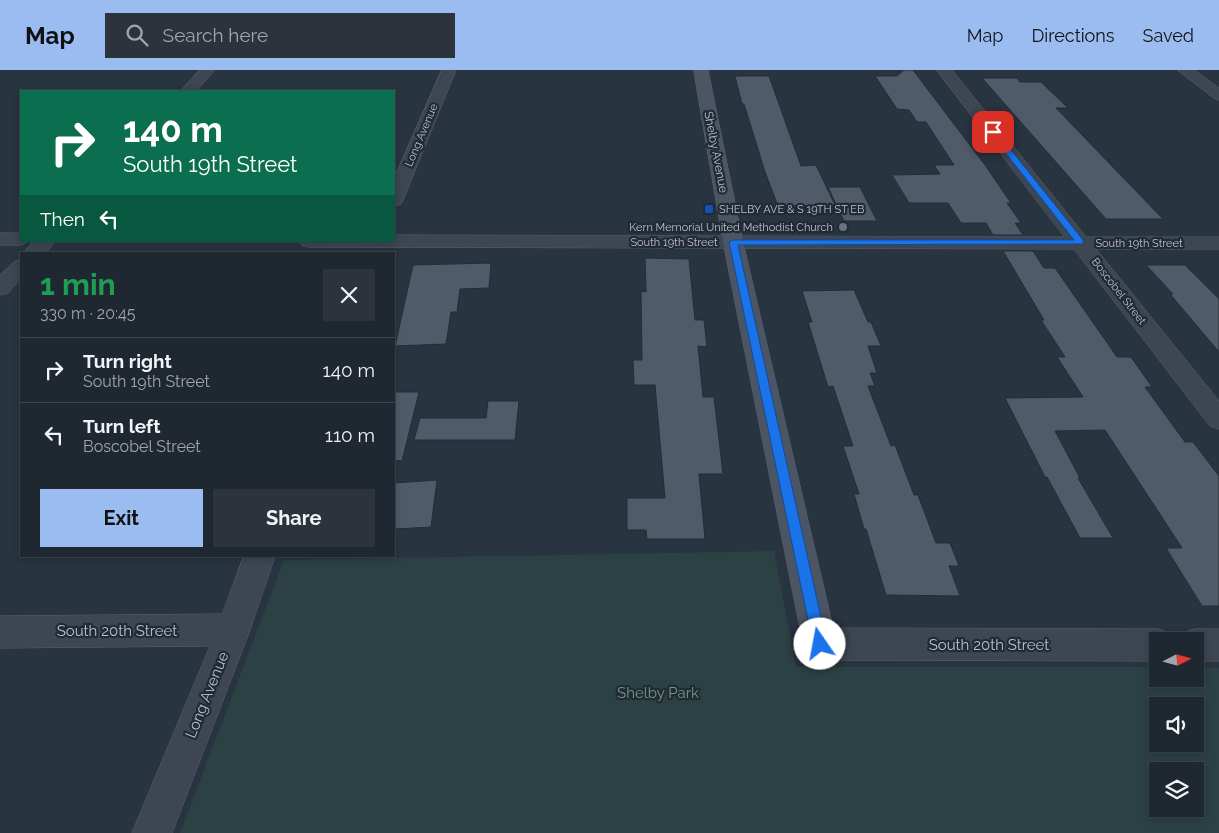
<!DOCTYPE html>
<meta charset="utf-8">
<style>
:root{--surface:#1f2731;--page:#2c333d;--text:#f1f3f6;--muted:#a1a5ab;--line:#3c444d;--accent:#9abcf0}
body{margin:0;font-family:Raleway,sans-serif;background:var(--page);color:var(--text);height:100vh;display:flex;flex-direction:column;font-size:19px;white-space:nowrap}
*{box-sizing:border-box;margin:0}
p{font-size:16px;color:var(--muted)}
.icon{flex:none;width:28px;height:28px;fill:none;stroke:currentColor;stroke-width:2;stroke-linecap:round;stroke-linejoin:round}
.map{position:relative;flex:1;overflow:hidden}
.details{position:absolute;left:20px;top:182px;width:375px;height:305px;display:flex;flex-direction:column;background:var(--surface);border-radius:0px;box-shadow:0 2px 8px #0003,0 0 0 1px var(--line)}
.details>*{flex:none}
.banner{position:absolute;left:20px;top:20px;width:375px;height:152px;border-radius:0px;box-shadow:0 2px 8px #0003,0 0 0 1px var(--line);background:#0b6e4f;color:#fff;overflow:hidden}
.needle{width:32px;rotate:84deg}
.tools{position:absolute;left:1149px;top:562px;display:grid;gap:10px}
.tools a{display:grid;place-items:center;width:55px;height:55px;border-radius:0px;background:var(--surface);box-shadow:0 2px 8px #0003,0 0 0 1px var(--line);font-size:25px}
.pin{position:absolute;display:grid;place-items:center;width:42px;height:42px;color:#fff;margin:-21px;border-radius:10px;box-shadow:0 2px 8px #0006}
.me{position:absolute;width:55px;margin:-28px;rotate:348deg;stroke-linejoin:round;filter:drop-shadow(0 0 4px #0008)}
.turn{display:flex;align-items:center;gap:18px;height:105px;padding:0 20px;font-size:22px}
.turn .icon{width:65px;height:65px;stroke-width:2.5}
.turn b{display:block;font-size:35px;line-height:42px}
.then{display:flex;align-items:center;height:48px;padding:0 20px;background:#0003;gap:10px;font-size:19px}
.round{display:grid;place-items:center;flex:none;width:52px;height:52px;border-radius:0px;background:var(--page)}
.overview{display:flex;align-items:center;justify-content:space-between;height:85px;padding:0 20px}
h1{font-size:30px;font-weight:700;line-height:38px;color:#1e9e55}
.action{display:flex;gap:10px;margin-top:auto;padding:10px 20px}
.action a{flex:1;height:58px;border-radius:0px;background:var(--accent);color:#111;font-size:20px;font-weight:700;line-height:58px;text-align:center}
.action a+a{background:var(--page);color:var(--text)}
ul{padding:0;list-style:none}
li{display:flex;align-items:center;gap:15px;height:65px;padding:0 20px;border-top:1px solid var(--line)}
li div{flex:1}
li b{display:block;font-size:19px}
li em{font-style:normal}
header{display:flex;align-items:center;gap:30px;box-sizing:border-box;height:70px;padding:0 25px;background:var(--accent);color:#111}
header strong{font-size:24px}
nav{display:flex;gap:28px;margin-inline-start:auto;font-size:18px}
.search{width:350px;height:45px;background:var(--page);display:flex;align-items:center;gap:12px;box-sizing:border-box;padding:0 18px;border-radius:0px;color:var(--muted);font-size:19px}
.map>svg:first-child{display:block}
.green{fill:#2c4143;fill-rule:evenodd}
.building{fill:#505b69;stroke:#242c38}
.lines{fill:none;stroke-linecap:round;stroke-linejoin:round}
.street-casing{stroke:#5b636e;stroke-width:1}
.secondary-casing{stroke:#5b636e;stroke-width:1}
.street{fill:#3d4651;fill-rule:evenodd}
.secondary{fill:#4c5563;fill-rule:evenodd}
.route{fill:#1a73e8;stroke:#114b97}
.transit-dot{fill:#1a4fb4;stroke:#222a36;stroke-width:2}
.worship-dot{fill:#6b7280;stroke:#222a36;stroke-width:2}
.labels{text-anchor:middle;stroke-width:4.5;stroke-linejoin:round;paint-order:stroke}
.far-street-label{font-size:11px;fill:#bac1cb;stroke:#222a36}
.far-poi-label{font-size:11px;fill:#bac1cb;stroke:#222a36;text-anchor:start}
.street-label{font-size:12px;fill:#bac1cb;stroke:#222a36}
.near-street-label{font-size:15px;fill:#bac1cb;stroke:#222a36}
.near-park-label{font-size:15px;fill:#749a7c;stroke:#222a36}
</style>
<header>
<strong>Map</strong>
<div class="search"><svg class="icon" aria-label="search" viewBox="0 0 24 24"><circle cx="10" cy="10" r="6"/><path d="M15 15l6 6"/></svg>Search here</div>
<nav><a>Map</a><a>Directions</a><a>Saved</a></nav>
</header>
<div class="map">
<svg width="1219" height="763" viewBox="0 0 1219 763">
<rect width="100%" height="100%" fill="#293441"/>
<path class="green" d="M774 481 796 597H1157L1158 609H1195V598H1219V763H180L284 490ZM1158 636H1195V674H1158ZM1158 701H1195V739H1158Z"/>
<g class="building">
<path d="M904 0H913L985 95 1011 133H1007L1021 153H1015L1023 165H993L986 153H961L948 133H909L892 105 940 104 934 95H954L926 52H917L909 40 897 39 875 6H897Z"/>
<path d="M735 6H769L801 96 816 95 835 135 778 136 765 102 744 34H742Z"/>
<path d="M982 8H1017L1020 12H1041L1068 38H1056L1163 149H1106Z"/>
<path d="M828 117H860L877 151H844Z"/>
<path d="M1003 181H1033L1044 198H1055L1117 287H1131L1152 317H1145L1185 372H1193L1219 406V536H1202L1166 478H1182L1105 360 1055 361 1080 408H1078L1113 468H1080L1047 407H1045L1005 328 1083 327 1057 287H1065L1041 250H1044Z"/>
<path d="M645 188 689 189 695 250H704L707 277 698 276 703 327H714L723 404H699L705 469H647L646 460H627V428H665L655 315H634L633 290H642L641 221 646 222Z"/>
<path d="M491 193 489 218 460 219 457 242H451L446 274 395 276 413 195Z"/>
<path d="M1146 195H1185L1219 229V282L1170 224H1173Z"/>
<path d="M854 220 868 252H871L881 276H868L877 303H870L875 316H868L891 376 895 375 914 425H918L936 473H950L959 496H949L960 526 886 525 866 459H864L854 424H859L843 376H853L833 316 828 317 808 252H812L802 221Z"/>
<path d="M394 322H419L402 391 394 390Z"/>
<path d="M488 331H519L515 370H414L420 348H486Z"/>
<path d="M437 410 431 457 394 459V413Z"/>
</g>
<g class="lines">
<defs>
<g id="street">
<path d="M200 0H215L196 21H181Z"/>
<path d="M442 0H456L403 130 401 134 394 136V109Z"/>
<path d="M937 0H952L1086 167H1219V179H1096L1219 331V359L1210 356 1074 179 309 177 302 175 299 171H394V165L1064 167Z"/>
<path d="M1178 0H1194L1219 18V30L1214 28Z"/>
<path d="M0 163H21V171H30L21 175H0Z"/>
<path d="M34 171H55L45 184H23Z"/>
<path d="M21 190V208L8 223 0 225V205L14 192Z"/>
<path d="M244 486H275L250 560 172 763H132L210 576 0 578V546L222 544Z"/>
<path d="M820 558 1158 559 1170 563 1173 571H1158V591L820 590 808 585 803 574 808 563Z"/>
<path d="M1195 559H1219V591H1195V571H1180L1183 563Z"/>
</g>
<path id="secondary" d="M694 0H708L743 172 837 574 832 585 820 590 808 585 803 574 723 172Z"/>
</defs>
<use href="#street" class="street-casing"/>
<use href="#secondary" class="secondary-casing"/>
<use href="#street" class="street"/>
<use href="#secondary" class="secondary"/>
</g>
<path class="route" d="M990 60H995L1083 170V174L738 175 827 574 825 579 820 581 815 579 813 574 729 172 733 170H1074L990 63Z"/>
<rect class="transit-dot" x="704" y="134" width="10" height="10" rx="2.5"/>
<circle class="worship-dot" cx="843" cy="157" r="5"/>
<g class="labels">
<g class="far-street-label">
<text transform="translate(421 65) rotate(-67)" y="4">Long Avenue</text>
<text x="674" y="176">South 19th Street</text>
<text x="1139" y="177">South 19th Street</text>
<text transform="translate(1119 221) rotate(52)" y="4">Boscobel Street</text>
</g>
<g class="far-poi-label">
<text x="719" y="143">SHELBY AVE &amp; S 19TH ST EB</text>
<text x="833" y="161" text-anchor="end">Kern Memorial United Methodist Church</text>
</g>
<g class="street-label">
<text transform="translate(716 82) rotate(79)" y="4">Shelby Avenue</text>
</g>
<g class="near-street-label">
<text x="117" y="566">South 20th Street</text>
<text x="989" y="580">South 20th Street</text>
<text transform="translate(207 625) rotate(-68)" y="5">Long Avenue</text>
</g>
<g class="near-park-label">
<text x="658" y="628">Shelby Park</text>
</g>
</g>
</svg>
<div class="tools">
<a><svg class="needle" viewBox="-14 -14 28 28"><path d="M0-13l5 13h-10z" fill="#e53935"/><path d="M0 13l5-13h-10z" fill="#a1a5ab"/></svg></a>
<a><svg class="icon" aria-label="sound" viewBox="0 0 24 24"><path d="M4 9h4l5-4v14l-5-4H4zM17 9q2 3 0 6"/></svg></a>
<a><svg class="icon" aria-label="layers" viewBox="0 0 24 24"><path d="M12 4l9 5-9 5-9-5zM3 14l9 5 9-5"/></svg></a>
</div>
<div class="pin" style="left:993px;top:62px;background:#d93025"><svg class="icon" aria-label="arrive" viewBox="0 0 24 24"><path d="M6 21V4h12l-3 4 3 4H6"/></svg></div>
<svg class="me" style="left:820px;top:574px" viewBox="-20 -20 40 40"><circle r="19" fill="#fff"/><path d="M0-13L10 11 0 6-10 11z" fill="#1a73e8"/></svg>
<div class="banner">
<div class="turn"><svg class="icon" aria-label="right" viewBox="0 0 24 24"><path d="M7 20v-9h11M14 6l5 5-5 5"/></svg><div><b>140 m</b>South 19th Street</div></div>
<div class="then">Then<svg class="icon" aria-label="left" viewBox="0 0 24 24"><path d="M17 20v-9H6M10 6l-5 5 5 5"/></svg></div>
</div>
<section class="details">
<div class="overview"><div><h1>1 min</h1><p>330 m · 20:45</p></div><a class="round"><svg class="icon" aria-label="close" viewBox="0 0 24 24"><path d="M6 6l12 12M18 6L6 18"/></svg></a></div>
<ul>
<li><svg class="icon" aria-label="right" viewBox="0 0 24 24"><path d="M7 20v-9h11M14 6l5 5-5 5"/></svg><div><b>Turn right</b><p>South 19th Street</p></div><em>140 m</em></li>
<li><svg class="icon" aria-label="left" viewBox="0 0 24 24"><path d="M17 20v-9H6M10 6l-5 5 5 5"/></svg><div><b>Turn left</b><p>Boscobel Street</p></div><em>110 m</em></li>
</ul>
<div class="action"><a>Exit</a><a>Share</a></div>
</section>
</div>
